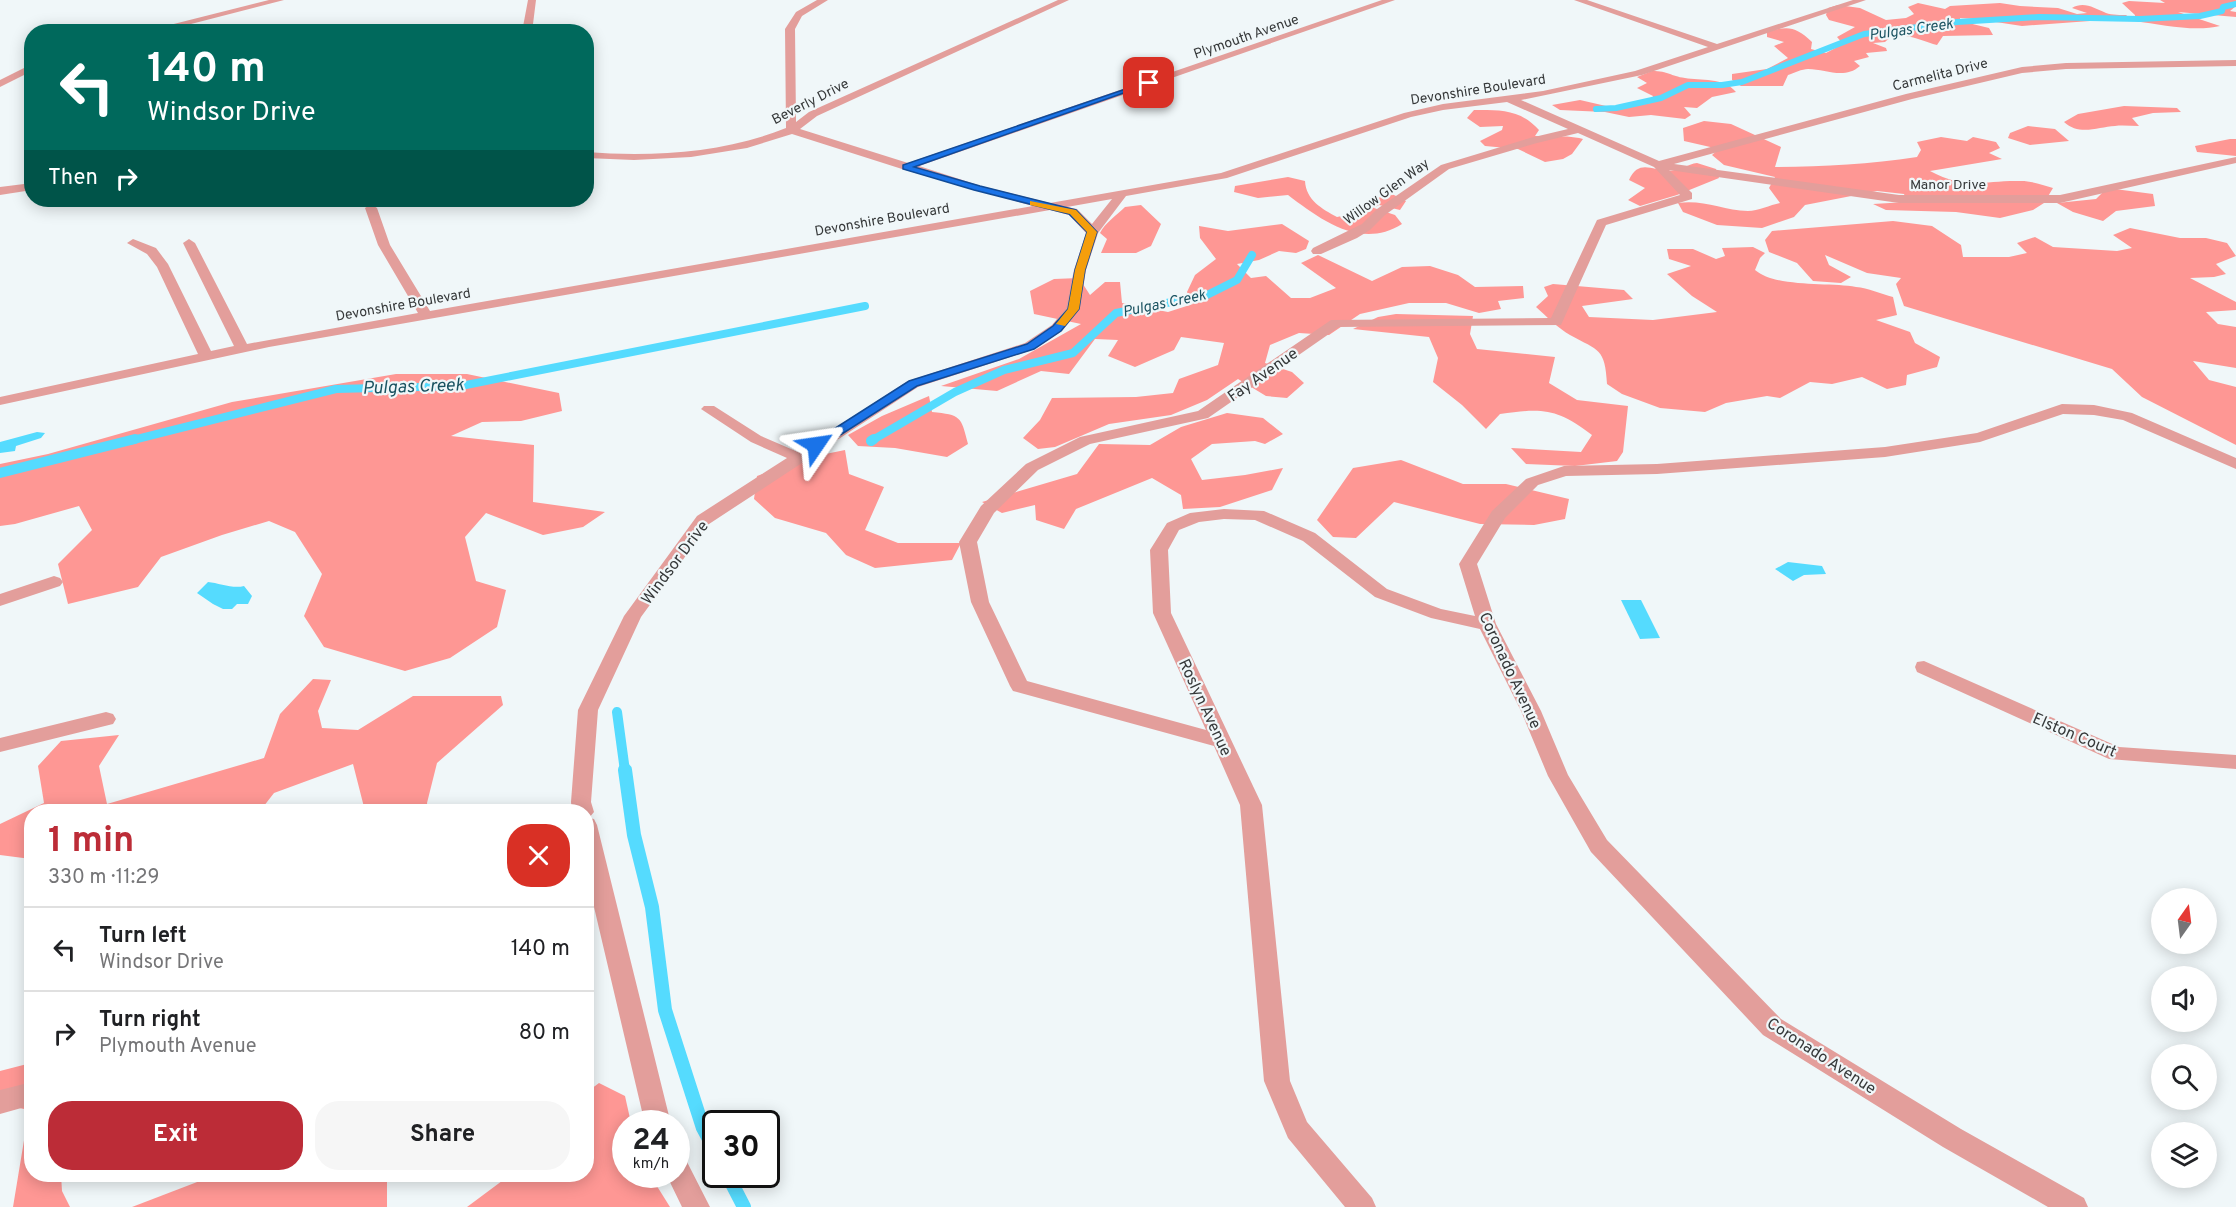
<!DOCTYPE html>
<meta charset="utf-8">
<style>
:root{--surface:#fff;--page:#f6f6f6;--text:#202124;--muted:#757577;--line:#e0e0e0;--accent:#bc2c37}
body{margin:0;font-family:Overpass,sans-serif;background:var(--page);color:var(--text);height:100vh;display:flex;flex-direction:column;font-size:22px;white-space:nowrap}
*{box-sizing:border-box;margin:0}
p{font-size:20px;color:var(--muted)}
.icon{flex:none;width:33px;height:33px;fill:none;stroke:currentColor;stroke-width:2;stroke-linecap:round;stroke-linejoin:round}
.map{position:relative;flex:1;overflow:hidden}
.side{position:absolute;left:24px;top:804px;width:570px;height:378px;display:flex;flex-direction:column;background:var(--surface);border-radius:24px;box-shadow:0 3px 15px #0003}
.side>*{flex:none}
.top-card{position:absolute;left:24px;top:24px;width:570px;height:183px;border-radius:24px;box-shadow:0 3px 15px #0003;background:#00695c;color:#fff;overflow:hidden}
.needle{width:39px;rotate:14deg}
.tools{position:absolute;left:2151px;top:888px;display:grid;gap:12px}
.tools a{display:grid;place-items:center;width:66px;height:66px;border-radius:50%;background:var(--surface);box-shadow:0 3px 15px #0003;font-size:30px}
.speed{position:absolute;left:612px;top:1110px;display:flex;gap:12px;font-size:30px;font-weight:700;text-align:center}
.speed>*{display:grid;place-content:center;width:78px;height:78px;border-radius:50%;background:var(--surface);box-shadow:0 3px 15px #0003;line-height:1}
.speed small{font-size:15px;font-weight:400}
.speed .limit{border:3px solid #111;border-radius:9px;background:#fff;color:#111}
.pin{position:absolute;display:grid;place-items:center;width:51px;height:51px;color:#fff;margin:-26px;border-radius:12px;box-shadow:0 3px 9px #0006}
.me{position:absolute;width:66px;margin:-33px;rotate:58deg;stroke-linejoin:round;filter:drop-shadow(0 0 4px #0008)}
.turn{display:flex;align-items:center;gap:21px;height:126px;padding:0 24px;font-size:27px}
.turn .icon{width:78px;height:78px;stroke-width:2.5}
.turn b{display:block;font-size:42px;line-height:51px}
.then{display:flex;align-items:center;height:57px;padding:0 24px;background:#0003;gap:12px;font-size:22px}
.round{display:grid;place-items:center;flex:none;width:63px;height:63px;border-radius:24px;background:var(--page)}
.headline{display:flex;align-items:center;justify-content:space-between;height:102px;padding:0 24px}
h1{font-size:36px;font-weight:700;line-height:45px;color:var(--accent)}
.button{display:flex;gap:12px;margin-top:auto;padding:12px 24px}
.button a{flex:1;height:69px;border-radius:24px;background:var(--accent);color:#fff;font-size:24px;font-weight:700;line-height:69px;text-align:center}
.button a+a{background:var(--page);color:var(--text)}
ul{padding:0;list-style:none}
li{display:flex;align-items:center;gap:18px;height:84px;padding:0 24px;border-top:2px solid var(--line)}
li div{flex:1}
li b{display:block;font-size:22px}
li em{font-style:normal}
.map>svg:first-child{display:block}
.forest{fill:#fe9794}
.water{fill:#55dbfe}
.lines{fill:none;stroke-linecap:round;stroke-linejoin:round}
.stream-far3{stroke:#55dbfe;stroke-width:6}
.stream-far2{stroke:#55dbfe;stroke-width:8}
.stream-far1{stroke:#55dbfe;stroke-width:10}
.stream{stroke:#55dbfe;stroke-width:14}
.minor{fill:#e39e9b;fill-rule:evenodd}
.route{fill:#1a73e8;stroke:#114b97;stroke-width:1.5}
.slow{fill:#f59e0b}
.labels{text-anchor:middle;stroke-width:4.5;stroke-linejoin:round;paint-order:stroke}
.far-street-label{font-size:14px;fill:#36393a;stroke:#f0f7f9}
.far-water-label{font-size:15px;font-style:italic;fill:#1b5361;stroke:#f0f7f9}
.street-label{font-size:16px;fill:#36393a;stroke:#f0f7f9}
.water-label{font-size:18px;font-style:italic;fill:#1b5361;stroke:#f0f7f9}
</style>
<div class="map">
<svg width="2236" height="1207" viewBox="0 0 2236 1207">
<rect width="100%" height="100%" fill="#f0f7f9"/>
<g class="forest">
<path d="M2160 0H2236V6L2230 11 2236 12V17L2178 12 2220 26C2195 32 2162 25 2135 21V15L2122 3 2129 1 2165 3Z"/>
<path d="M1918 3 1945 9 1950 6 2000 3 2020 6 2058 8 2077 14 2087 13 2072 8C2084 1 2094 8 2106 13 2112 15 2121 15 2127 15L2122 21H2090L2022 26 1976 19 1960 18V21L1989 28 1993 35 1943 36 1937 45C1922 41 1898 28 1885 42L1873 43 1886 48 1887 51 1866 53 1869 57 1854 61 1860 66C1844 80 1826 69 1808 69 1802 69 1794 73 1788 75L1783 86H1741L1732 80V74L1767 69 1788 58 1774 46 1784 42 1767 37V32C1788 26 1795 26 1812 42L1811 49 1826 53 1843 44 1837 37 1855 27 1829 20 1826 15 1828 8 1838 5 1860 8 1886 20 1906 18 1914 14 1908 7Z"/>
<path d="M1652 71C1669 71 1670 76 1685 78 1700 81 1724 77 1736 92L1712 97 1697 108 1684 107 1691 115 1685 119 1651 115 1629 117 1605 112 1560 110 1552 105 1580 100 1606 106 1630 107 1650 103 1653 96 1637 88 1647 83 1637 77Z"/>
<path d="M2124 106 2177 108 2181 112 2153 113 2132 118 2139 126C2131 126 2122 125 2115 126 2098 127 2079 136 2064 122L2078 114Z"/>
<path d="M1474 110C1500 110 1520 109 1539 130L1535 136C1550 137 1568 135 1583 139L1572 154 1563 159 1545 162 1518 149 1485 146 1480 141 1502 130 1503 126 1480 127 1467 118Z"/>
<path d="M1704 121 1731 124 1781 147 1775 167C1823 167 1869 164 1917 157L1921 150 1917 142 1941 137 1967 141 1973 137 1996 142 2000 148 1989 153 2002 159 1930 171C1967 191 1983 180 2021 181 2032 181 2043 185 2053 188L2044 203 2033 210 2000 218 1956 212 1886 210 1873 204 1907 202 1904 194 1877 191 1805 205 1794 217 1762 228 1717 225 1683 212 1678 203C1702 199 1723 210 1748 211 1758 211 1770 205 1780 203L1769 188 1775 177 1724 165 1712 155 1719 149 1684 141 1683 128Z"/>
<path d="M2028 126 2055 129 2069 141 2030 145 2008 138 2010 133Z"/>
<path d="M2230 139H2236V156L2197 152 2195 146Z"/>
<path d="M1697 163 1716 169 1719 178 1677 195 1640 206 1628 200 1645 188 1629 180C1640 156 1655 174 1675 170 1683 169 1688 164 1697 163Z"/>
<path d="M1288 177 1305 181C1306 200 1322 209 1337 217L1361 212 1374 199 1392 194 1406 201 1400 210 1379 205 1374 208 1395 215 1402 224C1361 250 1321 220 1288 195L1258 198 1234 192 1235 186Z"/>
<path d="M2107 188 2153 194 2155 206 2116 211 2103 221 2073 212 2057 203 2096 199Z"/>
<path d="M1141 205 1161 224 1151 246 1136 253H1101L1107 239 1100 233C1105 223 1117 215 1125 207Z"/>
<path d="M1893 221 1932 226 1961 245 1963 257H2009L2027 253 2017 243 2035 237 2053 247 2117 251 2132 248 2113 235 2130 228 2180 238H2206L2227 243 2236 256 2216 264 2226 274 2214 277 2190 278 2236 302V310L2206 312 2218 324 2236 327V368L2193 361 2209 380 2236 387V445L2142 397 2112 369 1904 306 1896 284 1901 278 1867 273 1825 255 1829 265 1851 277 1841 283 1813 281 1797 263 1769 252 1765 240 1772 231Z"/>
<path d="M1282 224 1309 241 1306 249 1296 253 1279 251 1259 260 1237 264 1251 278 1266 276 1291 298H1310L1336 288 1301 263 1318 255 1372 281 1402 267 1430 266 1458 275 1475 287 1523 286 1524 298 1498 301 1501 309 1479 313 1446 303H1409L1360 314 1329 335 1299 333 1270 345 1265 363 1292 372 1304 383 1287 398 1266 396 1238 379 1207 400 1171 415 1109 424 1055 447 1038 449 1023 438 1040 420 1052 398 1136 397 1173 393 1179 379 1218 365 1224 343 1181 337 1174 350 1135 367 1108 356 1118 340 1095 339 1069 374 1041 371 997 391 941 386 1019 359 1081 324 1034 314 1030 291 1054 279 1079 278 1090 295 1105 282H1120L1122 303 1168 312 1193 304 1187 292 1195 275 1216 259 1200 238 1199 226 1228 231Z"/>
<path d="M1753 247 1765 253 1760 258 1755 270C1776 288 1829 282 1856 287 1868 288 1881 294 1893 297L1897 315 1876 320 1910 332 1915 343 1940 357 1937 367 1907 375 1906 385 1887 389 1862 377 1832 384 1810 382 1780 398 1767 396 1726 403 1705 412 1660 408 1622 394 1607 384C1605 348 1599 351 1570 335 1558 328 1547 317 1536 307L1548 296 1544 287 1553 284 1624 290 1633 299 1582 306 1589 317 1653 320 1717 312 1692 296 1667 274 1691 266 1669 259 1667 249H1693L1716 259 1725 256 1722 248Z"/>
<path d="M1396 314 1473 316 1470 334 1477 349 1555 357 1549 383 1577 400 1628 406 1623 452 1617 461 1575 466 1526 464 1511 448 1581 452 1592 435C1557 408 1542 408 1500 414L1486 429 1462 405 1433 382 1438 358 1429 337 1353 329 1378 317Z"/>
<path d="M396 374H467L559 393 562 411 521 421 482 422 451 436 534 445 533 502 605 512 583 527 543 535 486 513 465 537 476 581 506 590 497 627 450 658 405 671 324 647 304 616 322 574 295 532 269 521 222 535 161 557 138 587 68 604 58 564 92 530 79 506 15 524 0 526V464L48 454 232 402Z"/>
<path d="M929 396 932 412C961 415 961 416 968 444L947 457 895 448 858 446 848 435 882 416Z"/>
<path d="M1227 413 1263 418 1283 434 1265 444 1255 441 1212 444 1191 459 1202 480 1245 475 1283 468 1272 490 1220 507 1183 509 1181 495 1152 478 1076 509 1064 529 1036 520 1035 505 1002 513 982 502 1077 474 1099 444 1150 445 1181 427Z"/>
<path d="M845 450 849 474 884 487 865 530 898 543H961L952 560 875 568 846 555 826 533 775 518 754 499 757 476 806 458Z"/>
<path d="M1401 460 1463 484H1506L1569 499 1565 519 1534 525 1480 524 1394 502 1356 538 1333 537 1317 520 1353 468Z"/>
<path d="M313 679 331 680 318 711 322 728 358 730 413 696H501L503 705 437 763 427 803 428 811H365L353 764 274 793 260 811 32 812 31 859 0 855V824L44 803 38 766 61 741 119 735 99 766 107 804 264 758 280 714Z"/>
<path d="M31 1063 32 1174 61 1175 62 1191 70 1207H13L29 1110 0 1104V1071Z"/>
<path d="M599 1083 625 1096 631 1123 626 1124V1174L650 1175 670 1207H467L510 1175 586 1174 587 1092Z"/>
<path d="M218 1174 387 1175V1207H132Z"/>
</g>
<g class="water">
<path d="M37 432 45 433 41 438 16 446 15 451 0 453V442Z"/>
<path d="M1788 562 1822 566 1826 574 1804 575 1793 581 1775 569Z"/>
<path d="M208 582C219 583 233 589 244 586L252 596 248 604H237L232 609H223L213 604 197 593Z"/>
<path d="M1621 600H1641L1660 638 1640 639Z"/>
</g>
<g class="lines">
<path class="stream-far3" d="M1596 109 1616 108 1661 98 1688 85H1722L1742 82 1864 34 1957 22 2039 17 2140 19 2200 16 2222 11 2223 7 2236 4"/>
<g class="stream-far2">
<path d="M129 441 336 389 461 386 865 306"/>
<path d="M871 441 955 392 1004 370 1073 353 1116 313 1207 295 1237 280 1252 255"/>
</g>
<g class="stream-far1">
<path d="M871 441 874 439"/>
<path d="M0 473 135 439"/>
<path d="M617 712 625 771"/>
</g>
<g class="stream">
<path d="M625 770 634 835 652 907 665 1010 703 1128 716 1152"/>
<path d="M727 1174 744 1207"/>
</g>
<g class="minor">
<path d="M269 0H284L160 32H142Z"/>
<path d="M528 0H536L532 32H522Z"/>
<path d="M817 0H828L802 16 795 29 796 122 809 112 1058 0H1069L817 116 800 129 908 163 1382 0H1395L919 166 981 186 1050 203 1221 173 1404 113 1443 104 1543 91 1635 71 1708 47 1574 0H1587L1717 44 1853 0H1866L1642 75 1521 100 1659 161 1906 94 2022 67 2066 63 2236 60V66L2066 69 2022 73 1912 99 1674 164 1899 195H2060L2236 157V163L2060 203H1899L1669 170 1692 193V199L1606 225 1561 325 1339 327 1208 418 1090 444 1038 470 994 513 977 542 989 602 1027 681 1206 730 1153 613 1150 550 1167 523 1190 513 1224 509 1264 511 1315 533 1387 589 1441 609 1475 616 1459 564 1492 511 1526 479 1564 466 1657 464 1885 447 1977 433 2062 404 2094 405 2132 413 2236 458V469L2123 420 2094 415 2063 414 1980 442 1885 457 1657 474 1566 476 1538 485 1505 518 1477 564 1496 624 1541 711 1568 775 1607 840 1781 1019 1961 1129 2084 1198 2088 1207H2048L1943 1147 1763 1035 1591 852 1548 776 1521 711 1480 629 1431 618 1375 597 1303 541 1255 520 1224 519 1199 522 1179 530 1168 550 1171 613 1262 805 1290 1081 1307 1122 1372 1198 1376 1207H1345L1288 1138 1264 1081 1240 805 1214 746 1013 691 1010 686 971 602 959 542 981 506 1026 464 1080 437 1198 411 1331 320 1551 318 1597 220 1680 195 1654 167 1578 133 1537 143 1449 169 1385 215 1370 230 1357 238 1321 254H1313L1311 251 1313 248 1362 224 1377 209 1441 165 1530 138 1568 129 1507 102 1443 110 1411 117 1227 178 1126 196 1098 233 1086 270 1080 309 1062 331 1035 349 918 387 709 524 641 617 598 710 591 802 594 812 589 818 594 819 597 825 671 1124H645L586 873V812H572L571 802 578 710 624 616 697 516 787 458 751 442 701 409 704 406H714L761 436 798 452 908 381 1025 343 1052 325 1066 308 1074 270 1086 233 1069 215 1050 210 269 347 0 405V397L198 354 157 267 147 254 127 243 133 239 156 248 168 264 211 351 234 346 183 243 189 239 195 243 247 344 418 313 378 245 365 208 371 204 377 208 390 245 430 311 1033 206 902 169 792 134 747 148 691 157 634 160 586 158V152C653 157 724 153 786 128L785 29 796 12ZM1112 199 1092 224 1077 209 1067 207Z"/>
<path d="M32 64V71L0 87V80Z"/>
<path d="M32 183V190L0 195V187Z"/>
<path d="M54 576 60 578 63 582 60 586 0 606V594Z"/>
<path d="M1924 661 2119 747 2236 755V769L2109 759 1917 672 1915 667 1917 662Z"/>
<path d="M106 712 113 714 116 719 113 724 0 752V738Z"/>
<path d="M32 1082V1105L0 1114V1090Z"/>
<path d="M676 1155 685 1158 710 1207H682L666 1174H676Z"/>
</g>
</g>
<path class="route" d="M1146 82 1152 83 914 167 980 186 1076 210 1097 232 1085 270 1079 309 1061 331 1034 349 917 386 820 448H812V443L909 381 1027 344 1053 326 1068 309 1075 270 1087 232 1069 214 974 190 903 169V165Z"/>
<path class="slow" d="M1030 201 1076 210 1097 232 1085 270 1079 309 1065 326 1056 324 1068 309 1075 270 1087 232 1070 214 1030 205Z"/>
<g class="labels">
<g class="far-street-label">
<text transform="translate(1246 36) rotate(-19)" y="5">Plymouth Avenue</text>
<text transform="translate(1940 74) rotate(-14)" y="5">Carmelita Drive</text>
<text transform="translate(1478 89) rotate(-9)" y="5">Devonshire Boulevard</text>
<text transform="translate(810 101) rotate(-27)" y="5">Beverly Drive</text>
<text x="1948" y="189">Manor Drive</text>
<text transform="translate(1386 191) rotate(-36)" y="5">Willow Glen Way</text>
<text transform="translate(882 219) rotate(-10)" y="5">Devonshire Boulevard</text>
<text transform="translate(403 304) rotate(-10)" y="5">Devonshire Boulevard</text>
</g>
<g class="far-water-label">
<text transform="translate(1911 29) rotate(-8)" y="5">Pulgas Creek</text>
<text transform="translate(1164 303) rotate(-12)" y="5">Pulgas Creek</text>
</g>
<g class="street-label">
<text transform="translate(1262 374) rotate(-35)" y="6">Fay Avenue</text>
<text transform="translate(674 562) rotate(-53)" y="6">Windsor Drive</text>
<text transform="translate(1511 670) rotate(65)" y="6">Coronado Avenue</text>
<text transform="translate(1206 707) rotate(65)" y="6">Roslyn Avenue</text>
<text transform="translate(2075 734) rotate(23)" y="6">Elston Court</text>
<text transform="translate(1822 1055) rotate(33)" y="6">Coronado Avenue</text>
</g>
<g class="water-label">
<text transform="translate(413 386) rotate(-2)" y="6">Pulgas Creek</text>
</g>
</g>
</svg>
<div class="tools">
<a><svg class="needle" viewBox="-14 -14 28 28"><path d="M0-13l5 13h-10z" fill="#e53935"/><path d="M0 13l5-13h-10z" fill="#757577"/></svg></a>
<a><svg class="icon" aria-label="sound" viewBox="0 0 24 24"><path d="M4 9h4l5-4v14l-5-4H4zM17 9q2 3 0 6"/></svg></a>
<a><svg class="icon" aria-label="search" viewBox="0 0 24 24"><circle cx="10" cy="10" r="6"/><path d="M15 15l6 6"/></svg></a>
<a><svg class="icon" aria-label="layers" viewBox="0 0 24 24"><path d="M12 4l9 5-9 5-9-5zM3 14l9 5 9-5"/></svg></a>
</div>
<div class="speed"><div>24<small>km/h</small></div><div class="limit">30</div></div>
<div class="pin" style="left:1149px;top:83px;background:#d93025"><svg class="icon" aria-label="arrive" viewBox="0 0 24 24"><path d="M6 21V4h12l-3 4 3 4H6"/></svg></div>
<svg class="me" style="left:816px;top:445px" viewBox="-20 -20 40 40"><path d="M0-17L14 15 0 8-14 15z" fill="#1a73e8" stroke="#fff" stroke-width="4"/></svg>
<div class="top-card">
<div class="turn"><svg class="icon" aria-label="left" viewBox="0 0 24 24"><path d="M17 20v-9H6M10 6l-5 5 5 5"/></svg><div><b>140 m</b>Windsor Drive</div></div>
<div class="then">Then<svg class="icon" aria-label="right" viewBox="0 0 24 24"><path d="M7 20v-9h11M14 6l5 5-5 5"/></svg></div>
</div>
<section class="side">
<div class="headline"><div><h1>1 min</h1><p>330 m · 11:29</p></div><a class="round" style="background:#d93025;color:#fff"><svg class="icon" aria-label="close" viewBox="0 0 24 24"><path d="M6 6l12 12M18 6L6 18"/></svg></a></div>
<ul>
<li><svg class="icon" aria-label="left" viewBox="0 0 24 24"><path d="M17 20v-9H6M10 6l-5 5 5 5"/></svg><div><b>Turn left</b><p>Windsor Drive</p></div><em>140 m</em></li>
<li><svg class="icon" aria-label="right" viewBox="0 0 24 24"><path d="M7 20v-9h11M14 6l5 5-5 5"/></svg><div><b>Turn right</b><p>Plymouth Avenue</p></div><em>80 m</em></li>
</ul>
<div class="button"><a>Exit</a><a>Share</a></div>
</section>
</div>
